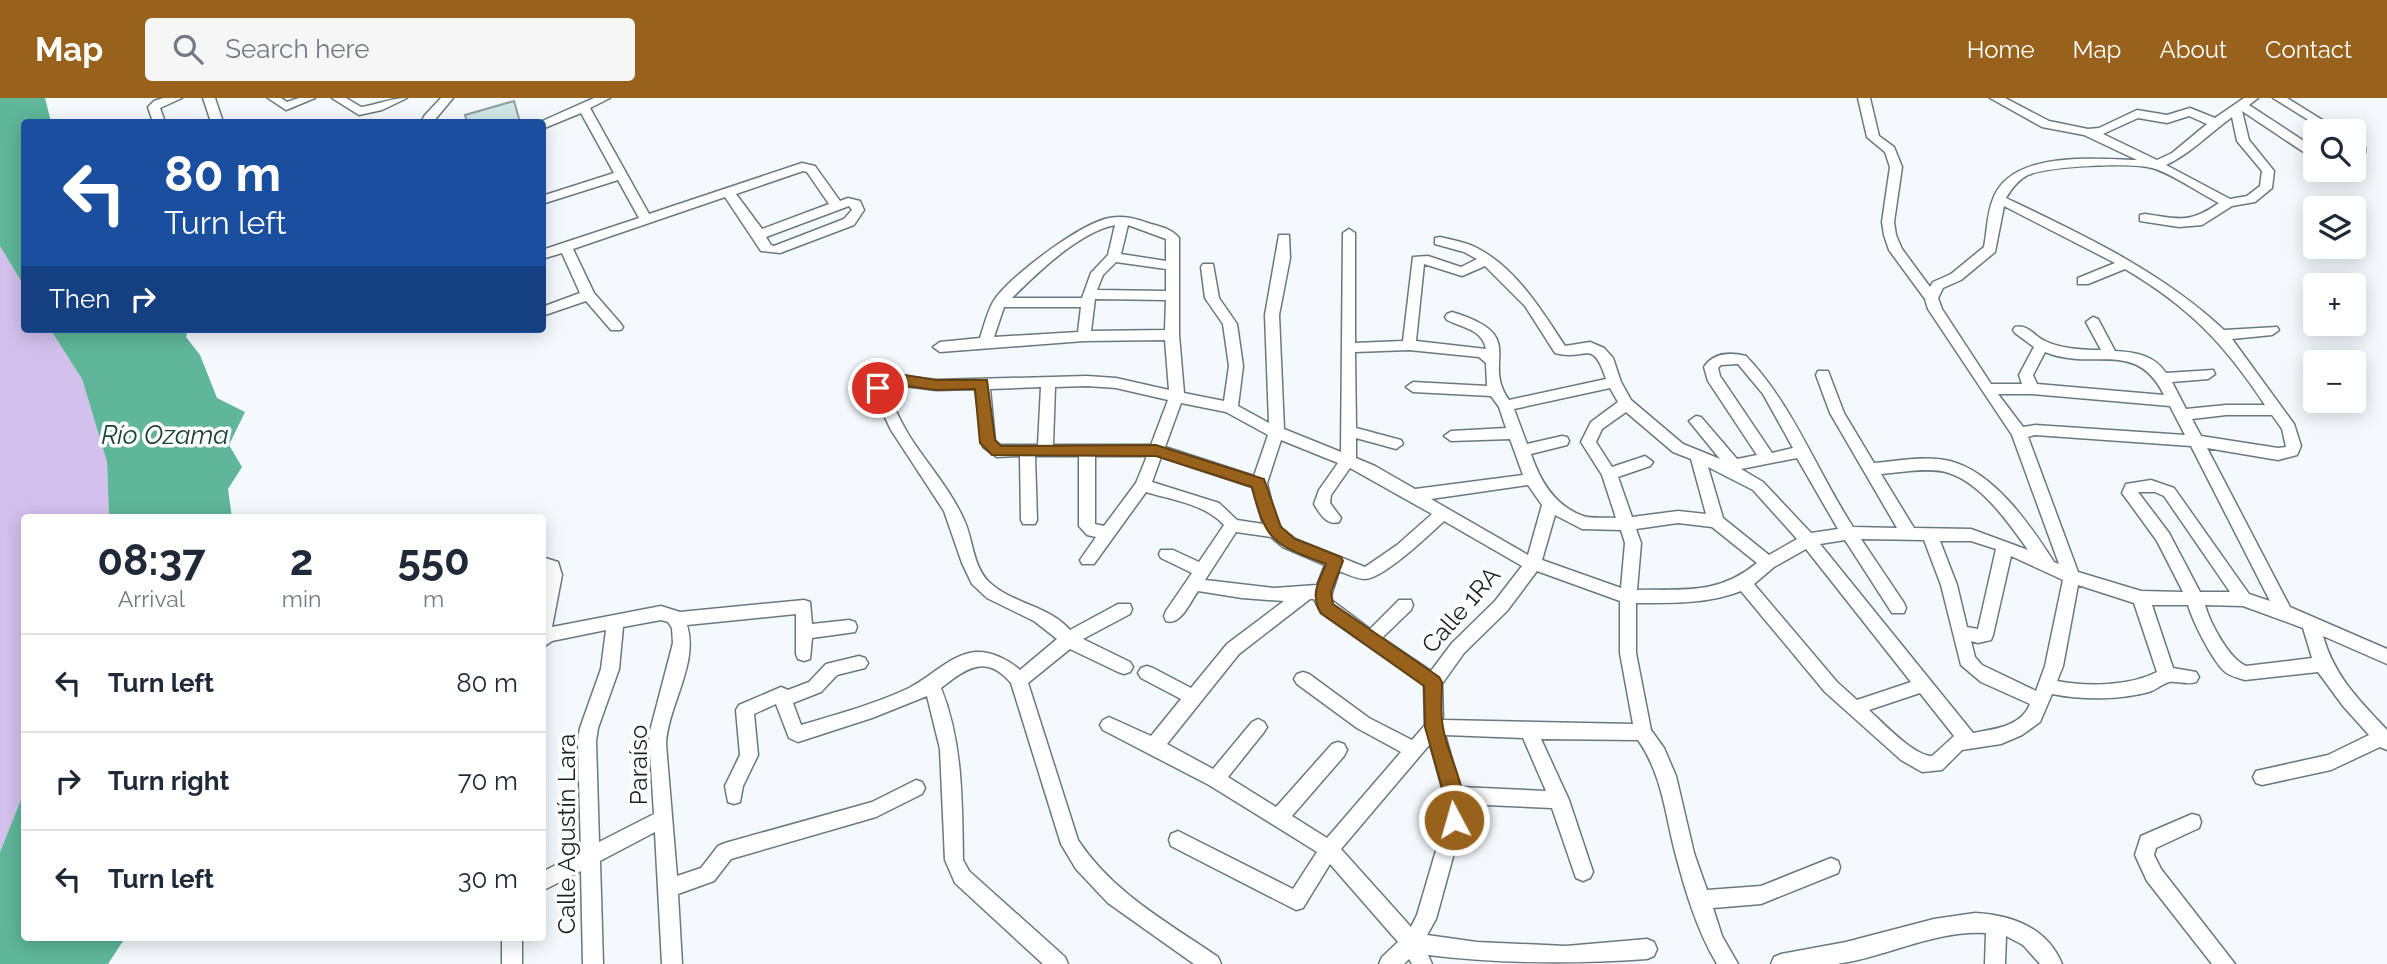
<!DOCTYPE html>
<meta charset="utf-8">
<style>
:root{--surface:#fff;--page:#f6f6f7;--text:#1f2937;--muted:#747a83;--line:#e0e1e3;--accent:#99621c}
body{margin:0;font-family:Raleway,sans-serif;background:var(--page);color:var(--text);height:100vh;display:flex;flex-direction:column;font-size:26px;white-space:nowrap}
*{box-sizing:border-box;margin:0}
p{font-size:23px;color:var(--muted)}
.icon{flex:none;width:38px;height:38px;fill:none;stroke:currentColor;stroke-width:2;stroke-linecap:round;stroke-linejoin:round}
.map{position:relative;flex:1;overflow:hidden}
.panel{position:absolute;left:21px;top:416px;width:525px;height:427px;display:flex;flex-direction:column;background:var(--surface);border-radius:7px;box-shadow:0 4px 18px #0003}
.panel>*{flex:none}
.guide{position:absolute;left:21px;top:21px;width:525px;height:214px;border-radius:7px;box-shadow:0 4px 18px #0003;background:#1a4fa0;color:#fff;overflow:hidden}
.controls{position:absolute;left:2303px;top:21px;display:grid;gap:14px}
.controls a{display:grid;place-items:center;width:63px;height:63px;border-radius:7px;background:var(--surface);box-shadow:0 4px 18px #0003;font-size:35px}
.pin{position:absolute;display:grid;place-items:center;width:60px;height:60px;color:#fff;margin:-30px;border:4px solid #fff;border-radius:50%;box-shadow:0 2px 7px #0007}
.me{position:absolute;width:77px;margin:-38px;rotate:354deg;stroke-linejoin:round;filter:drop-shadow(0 0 5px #0008)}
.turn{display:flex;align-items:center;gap:24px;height:147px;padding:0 28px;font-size:32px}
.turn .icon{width:91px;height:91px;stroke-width:2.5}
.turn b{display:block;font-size:49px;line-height:60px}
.then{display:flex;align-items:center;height:66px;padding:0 28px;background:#0003;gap:14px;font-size:26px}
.eta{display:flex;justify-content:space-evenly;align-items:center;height:119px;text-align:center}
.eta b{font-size:42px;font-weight:700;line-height:49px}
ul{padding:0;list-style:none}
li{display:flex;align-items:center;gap:21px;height:98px;padding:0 28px;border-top:2px solid var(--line)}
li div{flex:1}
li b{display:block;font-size:26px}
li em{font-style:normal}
header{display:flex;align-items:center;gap:42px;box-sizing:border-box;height:98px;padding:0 35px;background:var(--accent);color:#fff}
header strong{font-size:33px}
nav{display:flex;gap:38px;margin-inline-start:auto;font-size:24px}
.search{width:490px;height:63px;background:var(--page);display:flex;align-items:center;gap:18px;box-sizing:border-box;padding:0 24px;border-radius:7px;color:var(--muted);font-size:26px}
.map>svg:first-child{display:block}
.green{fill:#d3c0ec}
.water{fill:#5fb699}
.building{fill:#d1e6e7;stroke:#8c9fa1;stroke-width:2}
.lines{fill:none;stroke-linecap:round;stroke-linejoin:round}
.minor-casing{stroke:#6a7881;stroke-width:3}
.minor{fill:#fff;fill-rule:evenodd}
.route{fill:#99621c;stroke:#634012;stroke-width:2}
.labels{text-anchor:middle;stroke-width:7;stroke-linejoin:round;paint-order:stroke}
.street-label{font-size:24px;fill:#1a2024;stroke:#fff}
.water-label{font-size:26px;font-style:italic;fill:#1b4235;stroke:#fff}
</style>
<header>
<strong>Map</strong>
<div class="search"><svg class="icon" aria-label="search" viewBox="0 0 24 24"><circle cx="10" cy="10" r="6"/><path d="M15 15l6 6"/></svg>Search here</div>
<nav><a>Home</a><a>Map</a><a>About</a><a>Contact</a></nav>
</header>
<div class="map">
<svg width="2387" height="866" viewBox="0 0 2387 866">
<rect width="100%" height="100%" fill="#f3f9fd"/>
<path class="green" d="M0 148 24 188V231H50L82 281 107 364 109 420H24V694L0 754Z"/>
<g class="water">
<path d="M0 0H45L51 24H24V188L0 148Z"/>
<path d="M50 231H188L186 239 200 257 217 300 245 314 229 347 242 369 228 391 232 420H109L107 364 82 281Z"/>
<path d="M24 694V840H125L108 866H0V754Z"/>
</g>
<path class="building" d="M514 3 520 24H467L465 17Z"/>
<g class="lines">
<defs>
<g id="minor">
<path d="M163 0H182L160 10 165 24H153L148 9 154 3Z"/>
<path d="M203 0H215L223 24H211Z"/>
<path d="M268 0H281L287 4 299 0H315L286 12Z"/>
<path d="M332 0H346L361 9C377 7 390 0 407 0L382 12 359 17Z"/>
<path d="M441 0H453L433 24H421L425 17Z"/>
<path d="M594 0H610L590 10 649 116 802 65 815 68 840 103 848 100 860 103 864 112 854 127 780 155 761 153 725 99 573 151 594 195 621 226 623 229 621 232H611L586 203 542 218V209L580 195 562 155 542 161V152L639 120 618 82 542 106V98L614 75 581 15 542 31V24H540ZM803 73 807 74 829 106 762 131 736 96ZM849 108 852 112 844 121 774 148 771 147 766 139Z"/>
<path d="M1858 0H1870L1879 38 1894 49 1902 69 1894 124 1896 137 1902 151 1930 189 1933 184 1951 176 1984 149C1987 134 1987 115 1993 101 2011 52 2095 61 2137 62L2084 37 2042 29 1990 0H2005L2049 23 2088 31 2099 30 2137 12 2167 17 2190 10 2215 20 2244 0H2258L2249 7 2313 49V55H2305L2242 13 2249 42 2274 73 2272 90 2255 104 2232 108 2202 127 2179 129 2140 123V117L2145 116C2179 121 2189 126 2219 105 2201 96 2171 75 2152 70 2132 64 2048 68 2028 77 2018 82 2012 90 2006 100 2083 137 2161 173 2224 232L2277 229 2279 232 2272 237 2232 241 2294 326 2301 348 2297 357 2278 362 2207 350 2290 509 2387 551V566L2323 538C2334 578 2359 602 2387 632V652L2380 649 2331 672 2262 687 2256 685 2253 679 2256 673 2328 657 2369 637 2343 608 2318 574 2245 582C2239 580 2229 578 2224 573 2211 560 2193 524 2188 507H2152L2173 570 2196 574 2199 579 2196 584C2187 587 2178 583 2169 584 2162 586 2156 592 2149 594 2119 602 2082 602 2052 596L2040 624 2022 637 2001 646 1962 652 1942 672 1922 674 1901 662 1825 594 1741 493C1708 506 1672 505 1636 505V555L1651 632 1664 650 1676 678 1694 755 1707 792 1761 788 1831 760 1838 763 1840 769 1838 775 1761 806 1713 810 1722 838 1738 866H1717C1697 833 1685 792 1675 754 1665 715 1662 676 1638 642L1541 641 1569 702 1593 774 1590 780 1583 783 1576 780 1552 710 1463 706V722L1436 821 1427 837 1477 844 1566 848 1647 841 1654 844 1657 851 1654 858 1647 861C1573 866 1502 866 1428 857L1432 866H1412L1409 861 1404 866H1379L1382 859 1398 844 1330 766 1303 810 1296 812 1171 748 1169 742 1171 736 1178 733 1293 791 1317 754 1209 687 1103 632 1100 627 1103 622 1109 619 1151 638 1181 601 1141 580 1138 575 1141 570 1147 568 1153 570 1191 590 1227 546 1284 503 1242 500 1198 493C1190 504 1181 528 1166 523L1164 518 1166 513 1192 475 1161 460 1159 456 1161 452H1173L1199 464 1224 427C1205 406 1172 402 1146 394L1094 466H1082L1080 462 1096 439 1087 437 1079 428V358H1035L1037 422 1035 426H1023L1021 422 1020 358 997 359 983 349 975 291 936 292 889 286 886 291C893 307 900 323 910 339 928 367 951 392 965 424 973 443 973 467 988 483 1011 506 1049 507 1070 532L1118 506H1130L1132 511 1130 516 1083 541 1130 564 1133 569 1130 574 1124 576 1118 574 1070 551 1028 585 1078 742C1113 795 1167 824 1218 859L1221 866H1194L1108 805 1076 771 1061 746 1011 585C985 555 966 571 941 590 963 645 962 703 963 762L969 773 1065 859 1068 866H1043L955 785 945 762 940 651 927 598 872 620 798 644 789 640 776 606 754 616 758 657 743 688 740 704 734 706 728 704 725 688 740 657 736 612 739 607 781 589 788 592 809 584 826 566 859 558 865 560 868 565 865 570 837 577 821 594 793 605 801 627C838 616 875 606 909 590 931 579 951 556 976 554 991 553 1009 562 1020 572L1057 541 1034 523 987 500 972 486 962 465 944 413 891 332 871 290 881 277 886 276 936 282 1087 278 1116 280 1169 292 1165 242 1084 243 940 254 933 249 940 244 980 240C984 228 987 215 993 204 1007 180 1081 125 1109 120 1125 117 1137 121 1151 126 1162 129 1172 131 1179 140V237L1184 295 1224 303 1229 268 1223 226 1205 200 1201 169 1203 166H1213L1219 200 1237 226 1243 268 1238 308 1269 325 1265 217 1279 137H1289L1290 160 1279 217 1284 331 1341 354 1343 135 1349 131 1355 135V245L1403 243 1413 159 1428 158 1461 169 1477 161 1464 154 1435 146V140L1440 139C1452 142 1466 144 1477 150 1516 170 1542 213 1565 248L1590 244 1604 250 1613 260 1621 284 1631 302 1683 346 1720 361 1689 323 1696 318 1701 319 1737 361 1757 357 1708 283 1704 269C1713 255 1730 254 1746 258 1793 307 1816 372 1853 429L1897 430 1830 315 1816 277 1818 273H1828L1844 315 1874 365C1899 363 1926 357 1950 363 1995 375 2030 427 2054 464L2059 466 2012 337 1928 211 1925 201 1889 152 1884 137 1882 124 1890 69 1885 54 1867 39ZM2189 18 2207 26 2172 55 2157 62 2103 36 2138 20 2167 25ZM2232 19 2237 43 2262 73 2260 88 2247 98 2230 101 2166 67C2190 56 2210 35 2232 19ZM2004 108 2115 165 2078 180V186H2088L2125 171C2189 209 2224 245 2265 307H2226L2186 311 2172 284 2208 281 2215 276 2213 272 2166 275C2154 257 2135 254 2115 253L2098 221 2093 219 2086 224 2101 252C2082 252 2062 251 2045 243 2034 238 2028 226 2015 229L2013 232 2015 235 2034 249 2019 277 2022 286H1991L1942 211 1938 200 1943 190 1961 182 1995 154ZM1115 127 1108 157 1091 175 1082 200H1012C1037 175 1079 134 1115 127ZM1128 127 1166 141V163L1121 156ZM1116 164 1166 171V193L1097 192 1103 177ZM1424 166 1462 178 1485 168 1525 208 1555 255C1586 264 1592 238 1606 281L1509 302C1480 262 1531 238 1452 214L1447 216 1445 219 1447 222C1463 230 1482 231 1486 251L1416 243ZM1095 201 1166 202 1165 232 1091 233ZM1004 209H1081L1078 234 994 239ZM1409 252 1479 259 1486 265 1487 288 1413 284 1406 289 1413 294 1491 298 1499 309 1506 330 1451 333 1444 338 1451 343 1510 341 1523 377 1415 391 1375 368 1356 360V340L1396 351 1403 346 1401 342 1356 330 1355 254ZM2045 254C2094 274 2136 240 2164 297L2037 286 2033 277ZM1738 266 1763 296 1793 350 1772 355 1720 278 1718 270 1721 267ZM1087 288 1116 290 1168 302 1151 347H1053L1055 289ZM1041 289 1038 347H1000L995 343 990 291ZM1610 290 1618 304 1591 324 1581 344 1602 377 1616 420C1606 419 1592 421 1583 418 1555 408 1540 383 1531 356L1567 347 1569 343 1567 339 1562 338 1527 346 1514 311ZM1998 296H2031L2170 308 2185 337 2035 327 2023 329ZM1181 305 1226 314 1268 337 1254 378 1165 349ZM1626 314 1673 354 1691 361 1706 416 1678 413 1632 419 1618 379 1650 368 1653 364 1645 358 1612 369 1596 344 1602 331ZM2226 317H2272L2282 331 2286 349 2278 350 2201 338 2192 321ZM2035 337 2191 348 2270 503 2249 496 2174 390 2151 382 2126 386 2122 395 2157 443 2183 494 2141 493 2078 474 2028 339ZM1281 342 1338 365 1319 392 1314 406C1320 416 1327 428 1339 424L1341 420 1330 405 1331 397 1350 370 1432 416 1397 447 1365 469 1295 441 1281 430 1275 419 1267 385ZM1095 358H1147L1136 385 1104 428 1095 426ZM1161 359 1252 389 1263 426 1237 422 1219 405 1152 384ZM1797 360 1838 431 1811 435 1763 384 1741 371ZM1708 369 1753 392 1797 441 1769 457 1723 420ZM1910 373C1922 372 1937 371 1949 375 1982 386 2008 424 2028 452L1971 431 1914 430 1881 376ZM1528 387 1542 407 1528 457 1431 401ZM2138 394H2155L2164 398 2230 494H2200L2169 435ZM1555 417 1582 431 1621 432 1625 445 1621 490 1542 462ZM1444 423 1522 468 1495 503 1452 545 1431 573 1382 540 1411 512 1413 507 1411 502H1399L1370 531 1330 501 1339 473C1347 476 1357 481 1365 481 1383 481 1429 437 1444 423ZM1678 425 1712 429 1757 465C1718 497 1684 491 1637 492L1641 445 1636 431ZM1236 434 1271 439 1283 449 1325 467 1317 487 1274 490 1205 482ZM1861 441 1924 442 1941 487 1961 567 1981 584 2030 606C2021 629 1994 631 1973 635L1820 446 1845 442 1892 515H1904L1906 510 1904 505ZM1940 443H1971L1996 451 1978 531 1967 529 1957 487ZM1806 451 1911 584 1857 602 1837 584 1754 486 1774 469ZM2011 458 2063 482 2045 568 2036 593 1982 567 1975 559 1971 543 1978 545 1991 542 1993 537ZM1537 473 1620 503V555L1633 626 1443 622 1442 586 1464 555 1507 513ZM2078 487 2134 505 2157 574C2130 588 2087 589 2057 583L2063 568ZM1310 501H1314L1321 515 1424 587 1425 627 1412 642 1369 620 1309 576 1303 574 1297 576 1294 581 1297 586 1357 630 1401 654 1327 740 1292 718 1344 658 1347 652 1344 646 1338 644 1332 646 1276 709 1228 679 1264 634 1267 629 1264 624 1258 621 1252 624 1213 671 1167 646 1239 556ZM2205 507 2243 508 2303 530 2312 560 2246 568C2229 561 2210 525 2205 507ZM1920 595 1954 638 1932 658C1914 658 1883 625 1869 612ZM1445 637 1523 640 1546 693 1460 689ZM1430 646 1444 697 1445 722 1417 817 1411 829 1341 751Z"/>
<path d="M2273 0H2287L2340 33H2326Z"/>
<path d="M2354 43 2365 49V55L2354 52Z"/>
<path d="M542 459 558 464 562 477 552 529 661 508 680 514 804 502 810 504 812 526 849 522 855 524 857 529 855 534 812 540 810 561 804 563 798 561 796 556V516L687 527C699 566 668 607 666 646L677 778 701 770 718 748 725 745 872 704 916 682 922 684 925 690 922 696 876 719 731 761 714 783 678 796 682 866H662L655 734 600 763 603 866H583L581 773 542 793V774L581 754 578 643 580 630 601 571 606 532 552 543 542 550V494L546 477 542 472ZM661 522 668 524 672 530 673 545 649 637 654 716 599 744 596 643 598 630 619 571 623 529Z"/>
<path d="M2192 716 2199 718 2201 724 2199 730 2156 750 2154 757 2161 771 2235 866H2212L2147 783 2135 757 2141 738Z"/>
<path d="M1975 815C2011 817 2047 829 2062 866H2040L2023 847 2006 838 2005 866H1985L1986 835C1934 832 1887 859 1837 866 1815 866 1792 866 1771 866L1774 859 1781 856 1846 844 1934 821Z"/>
<rect x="502" y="840" width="20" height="26"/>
</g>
</defs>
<use href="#minor" class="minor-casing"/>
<use href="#minor" class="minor"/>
</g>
<path class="route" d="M892 275 936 282H987L995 342 1001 348 1156 347 1264 381 1281 429 1295 441 1341 459 1343 463 1331 494 1333 506 1439 579 1442 584C1442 599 1440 615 1443 629 1447 659 1474 699 1461 728L1454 730 1447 728 1444 697 1425 629 1424 588 1321 515C1310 497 1318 485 1326 466 1274 446 1266 445 1252 389L1156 358 992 357 980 345 975 291 936 292 892 286 887 287 883 294H873L871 290 876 280Z"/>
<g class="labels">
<g class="street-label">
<text transform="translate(1461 512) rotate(-49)" y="8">Calle 1RA</text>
<text transform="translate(639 667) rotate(-90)" y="8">Paraíso</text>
<text transform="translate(567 736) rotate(-90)" y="8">Calle Agustín Lara</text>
</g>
<g class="water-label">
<text x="165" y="346">Río Ozama</text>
</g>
</g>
</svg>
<div class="controls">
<a><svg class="icon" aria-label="search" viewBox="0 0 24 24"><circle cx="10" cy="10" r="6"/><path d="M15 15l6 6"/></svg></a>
<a><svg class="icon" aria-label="layers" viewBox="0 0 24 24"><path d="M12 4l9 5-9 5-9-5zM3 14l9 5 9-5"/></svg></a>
<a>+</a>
<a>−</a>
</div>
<div class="pin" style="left:878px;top:290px;background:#d93025"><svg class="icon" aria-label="arrive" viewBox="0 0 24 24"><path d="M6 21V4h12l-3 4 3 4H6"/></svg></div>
<svg class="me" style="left:1454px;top:722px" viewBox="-20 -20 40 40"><circle r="17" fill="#99621c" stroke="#fff" stroke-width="3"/><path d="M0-11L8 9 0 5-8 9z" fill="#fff"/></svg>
<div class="guide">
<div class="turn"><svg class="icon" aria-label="left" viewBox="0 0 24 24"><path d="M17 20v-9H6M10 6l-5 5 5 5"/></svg><div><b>80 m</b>Turn left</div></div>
<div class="then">Then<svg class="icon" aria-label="right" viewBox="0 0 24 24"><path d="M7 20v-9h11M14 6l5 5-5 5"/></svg></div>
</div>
<section class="panel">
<div class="eta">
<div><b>08:37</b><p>Arrival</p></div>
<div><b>2</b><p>min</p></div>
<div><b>550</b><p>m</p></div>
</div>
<ul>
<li><svg class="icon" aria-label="left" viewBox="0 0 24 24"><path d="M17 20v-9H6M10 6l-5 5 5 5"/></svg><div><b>Turn left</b></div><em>80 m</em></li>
<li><svg class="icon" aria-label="right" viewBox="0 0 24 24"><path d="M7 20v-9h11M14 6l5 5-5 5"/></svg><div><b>Turn right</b></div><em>70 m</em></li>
<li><svg class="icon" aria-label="left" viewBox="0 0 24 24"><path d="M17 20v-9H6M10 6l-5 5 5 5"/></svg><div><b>Turn left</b></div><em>30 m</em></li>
</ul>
</section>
</div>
